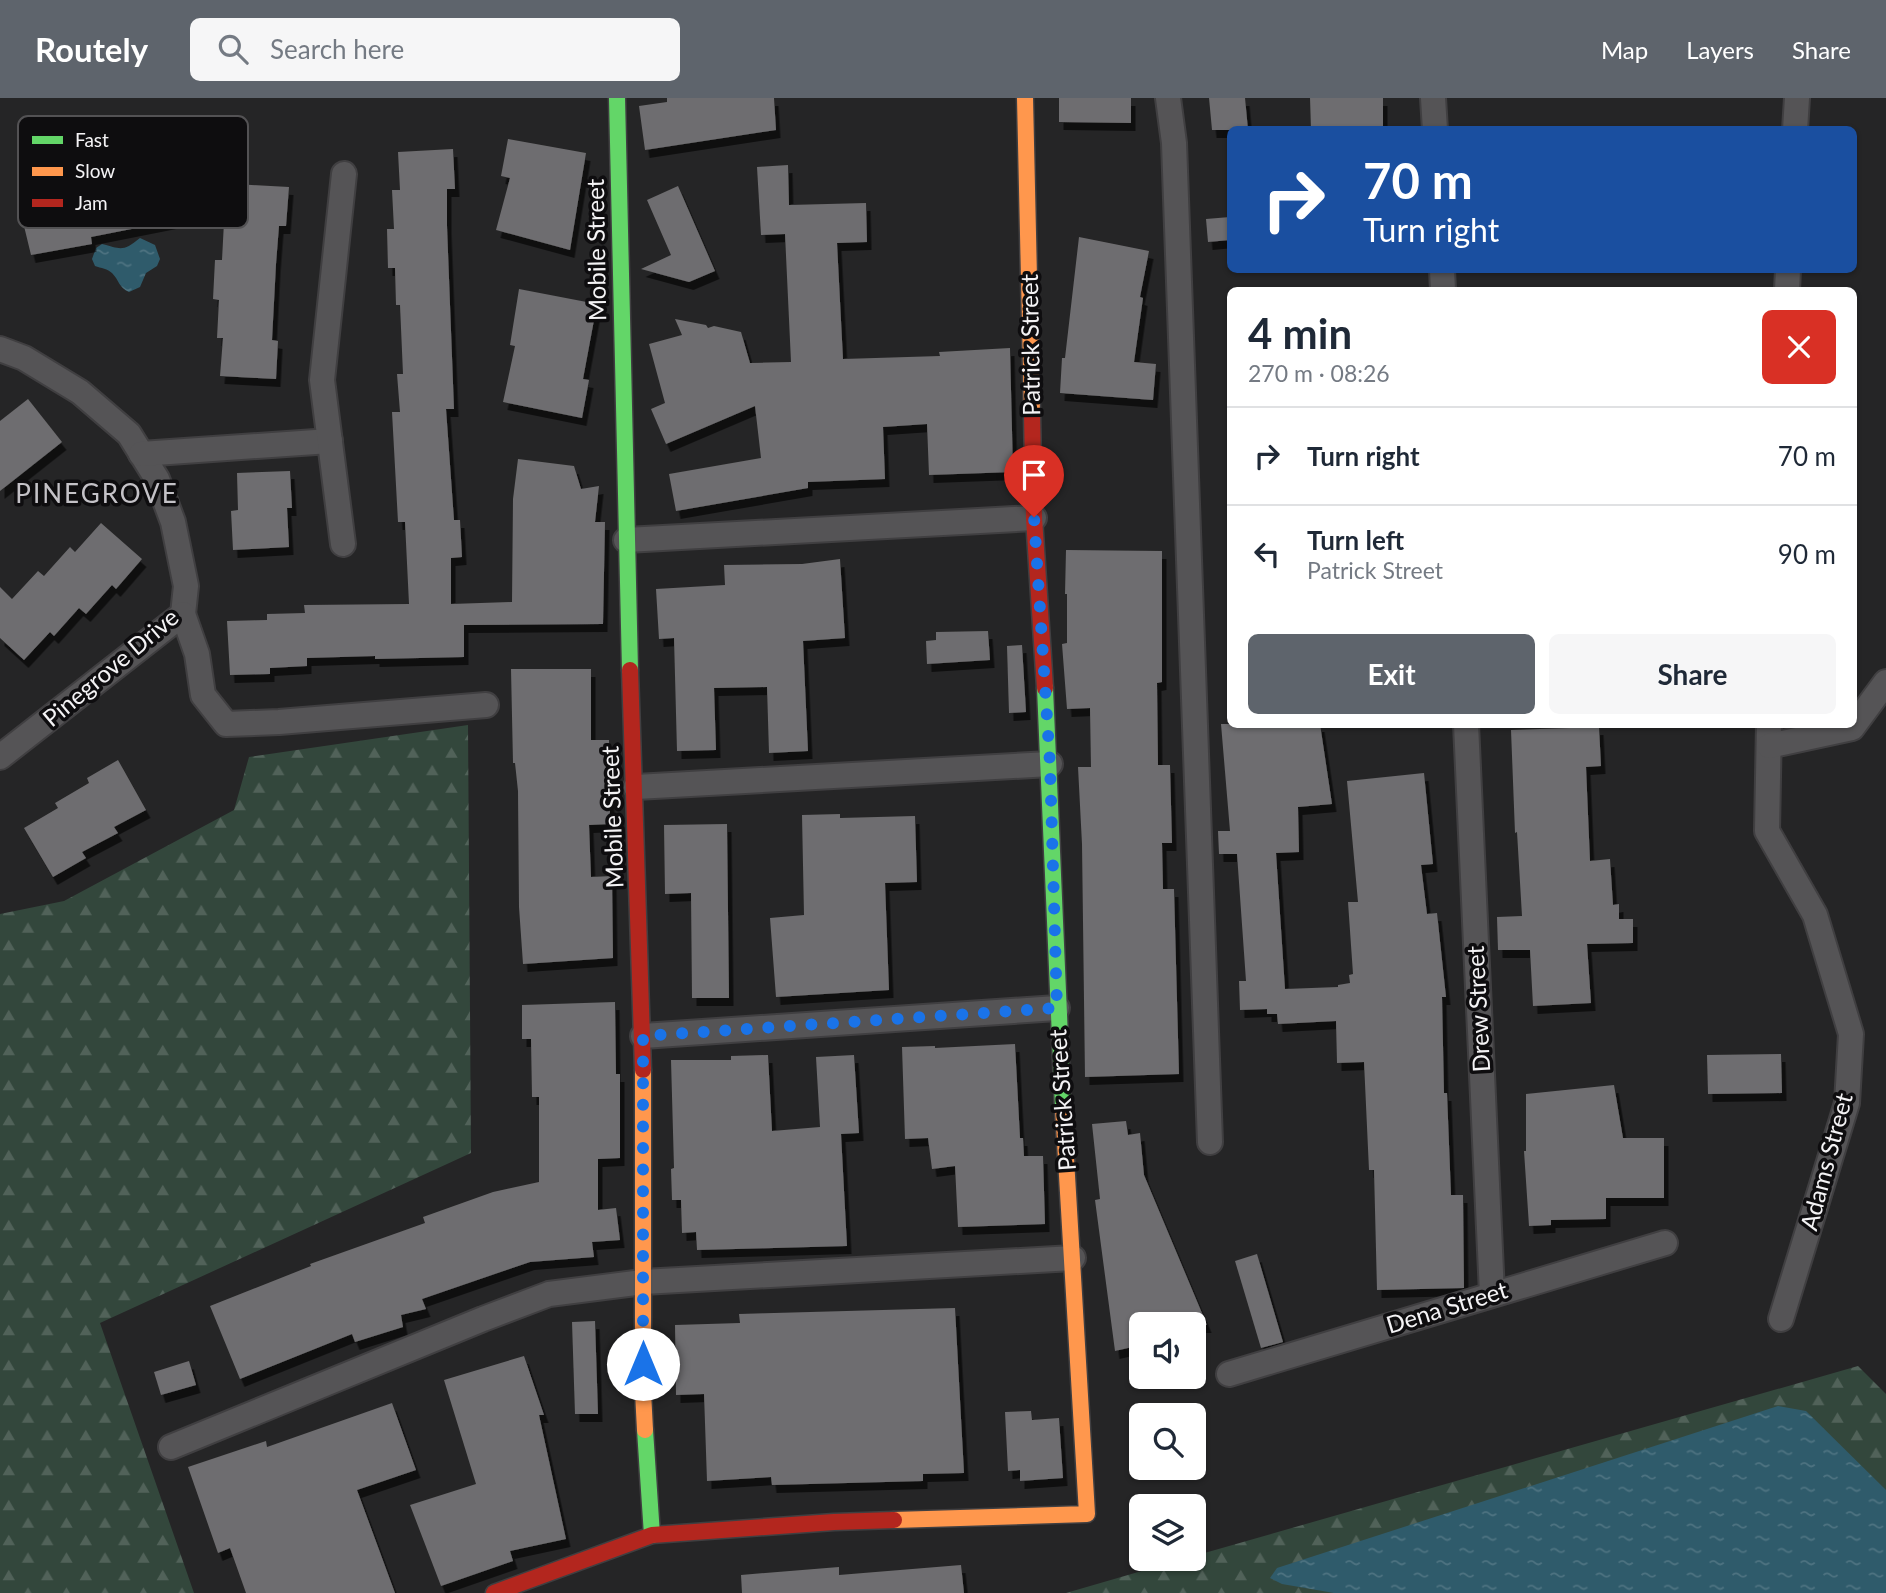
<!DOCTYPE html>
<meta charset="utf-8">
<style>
:root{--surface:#fff;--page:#f6f6f7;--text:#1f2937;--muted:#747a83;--line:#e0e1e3;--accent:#5e646c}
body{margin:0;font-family:Lato,sans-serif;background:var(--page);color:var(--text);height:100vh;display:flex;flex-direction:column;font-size:26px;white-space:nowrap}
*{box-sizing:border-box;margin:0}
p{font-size:23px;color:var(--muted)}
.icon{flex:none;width:38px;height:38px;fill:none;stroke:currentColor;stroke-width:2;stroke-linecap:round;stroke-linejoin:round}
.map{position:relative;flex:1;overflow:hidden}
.details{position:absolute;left:1227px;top:189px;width:630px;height:441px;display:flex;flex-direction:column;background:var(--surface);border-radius:10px;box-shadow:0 2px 5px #0004}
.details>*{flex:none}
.hud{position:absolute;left:1227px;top:28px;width:630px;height:147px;border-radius:10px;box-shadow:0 2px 5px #0004;background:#1a4fa0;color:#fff;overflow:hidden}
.controls{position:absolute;left:1129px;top:1214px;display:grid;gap:14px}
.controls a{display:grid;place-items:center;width:77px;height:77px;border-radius:10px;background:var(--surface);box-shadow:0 2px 5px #0004;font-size:35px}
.pin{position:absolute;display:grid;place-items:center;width:60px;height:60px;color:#fff;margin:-72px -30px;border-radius:50% 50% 50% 0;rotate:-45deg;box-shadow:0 0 7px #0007}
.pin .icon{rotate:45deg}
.me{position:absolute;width:77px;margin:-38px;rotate:0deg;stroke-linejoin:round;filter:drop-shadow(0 0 5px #0008)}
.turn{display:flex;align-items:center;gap:24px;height:147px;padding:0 21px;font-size:32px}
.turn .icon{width:91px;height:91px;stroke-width:2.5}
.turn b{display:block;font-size:49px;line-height:60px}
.round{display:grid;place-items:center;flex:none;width:74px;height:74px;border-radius:10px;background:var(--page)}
.overview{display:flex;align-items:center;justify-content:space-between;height:119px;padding:0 21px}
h1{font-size:42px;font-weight:700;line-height:52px}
.primary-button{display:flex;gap:14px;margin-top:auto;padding:14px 21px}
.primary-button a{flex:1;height:80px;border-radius:10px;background:var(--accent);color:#fff;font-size:28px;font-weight:700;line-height:80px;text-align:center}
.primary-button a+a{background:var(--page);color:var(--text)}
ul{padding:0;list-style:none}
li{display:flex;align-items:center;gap:21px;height:98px;padding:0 21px;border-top:2px solid var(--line)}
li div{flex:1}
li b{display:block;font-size:26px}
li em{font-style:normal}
header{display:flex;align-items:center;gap:42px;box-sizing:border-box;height:98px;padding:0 35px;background:var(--accent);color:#fff}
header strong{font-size:33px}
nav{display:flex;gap:38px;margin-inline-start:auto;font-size:24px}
.search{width:490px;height:63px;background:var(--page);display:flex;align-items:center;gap:18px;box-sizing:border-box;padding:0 24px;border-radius:10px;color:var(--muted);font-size:26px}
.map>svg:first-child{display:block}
.forest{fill:url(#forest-firs)}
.water{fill:url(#water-ripples)}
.building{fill:#6e6d6f;filter:url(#shadow)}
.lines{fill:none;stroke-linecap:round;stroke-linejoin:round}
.street-casing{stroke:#403f41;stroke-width:28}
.fast-casing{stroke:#403f41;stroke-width:19}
.slow-casing{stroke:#403f41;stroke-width:19}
.jam-casing{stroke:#403f41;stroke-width:19}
.street{stroke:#555456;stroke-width:24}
.fast{stroke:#63d668;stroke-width:16}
.slow{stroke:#ff974d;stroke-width:16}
.jam{stroke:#b3261e;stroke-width:16}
.route{stroke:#1a73e8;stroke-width:12;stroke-dasharray:0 21.6}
.labels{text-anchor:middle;stroke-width:7;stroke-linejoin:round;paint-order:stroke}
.street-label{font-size:24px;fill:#f4f3f5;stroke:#0e0d0f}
.neighbourhood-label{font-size:26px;letter-spacing:2px;fill:#c4c2c7;stroke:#0e0d0f}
.key{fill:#0e0d0f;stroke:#535254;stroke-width:2}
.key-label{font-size:19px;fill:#f4f3f5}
</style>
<header>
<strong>Routely</strong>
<div class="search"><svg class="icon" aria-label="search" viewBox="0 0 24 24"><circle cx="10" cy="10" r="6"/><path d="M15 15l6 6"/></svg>Search here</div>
<nav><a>Map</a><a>Layers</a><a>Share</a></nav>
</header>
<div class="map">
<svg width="1886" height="1495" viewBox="0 0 1886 1495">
<defs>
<pattern id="forest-firs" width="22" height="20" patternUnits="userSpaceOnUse" patternTransform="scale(1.75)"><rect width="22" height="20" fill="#33473c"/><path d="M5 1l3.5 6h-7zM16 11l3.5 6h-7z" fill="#516259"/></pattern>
<pattern id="water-ripples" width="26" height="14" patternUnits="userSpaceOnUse" patternTransform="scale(1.75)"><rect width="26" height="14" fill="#2f5b6b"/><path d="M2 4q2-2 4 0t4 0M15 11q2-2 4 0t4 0" fill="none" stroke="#4e7381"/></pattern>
<filter id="shadow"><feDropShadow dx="4.5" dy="8" stdDeviation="0" flood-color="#0009"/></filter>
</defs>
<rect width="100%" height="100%" fill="#252526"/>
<g class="forest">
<path d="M468 627 471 1055 100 1225 194 1495H0V816L64 803 234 712 249 659Z"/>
<path d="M1858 1268 1886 1296V1495H1066L1183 1461H1194V1458Z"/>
</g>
<g class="water">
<path d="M140 140 155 147 160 161 157 168 146 175 140 189 129 194C119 190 119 182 112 175 108 171 101 170 95 168L92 161 96 150 102 146C121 151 123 154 140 140Z"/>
<path d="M1778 1308 1806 1313 1886 1392V1495H1334L1282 1486 1270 1480 1277 1470Z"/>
</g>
<g class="building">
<path d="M667 0H774L776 32 645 52 639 8 667 4Z"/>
<path d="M1059 0H1131V25L1059 24Z"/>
<path d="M1209 0H1245L1248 32H1212Z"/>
<path d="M1310 0H1383V32H1311Z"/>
<path d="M508 41 586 55 570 152 496 132 510 80 501 78Z"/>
<path d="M453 51 455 91H447V128L454 311H446L454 422H460L462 459 451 460V506L512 504 513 401 518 361 574 368 581 391 599 388 595 424H605L603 526 464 527V559L375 561V558L307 560V568L270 570V576L230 577 227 523 267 522V516L305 515 304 507 409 506 405 424H398L392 314H400L397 276H403L400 207H396L395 170H388L387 131H394L392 92H400L398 54Z"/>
<path d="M788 67 789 107 866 105 867 144 837 145 843 261 940 258 939 254 1010 250 1013 374 929 377 927 326 883 329 885 381 808 384V390L676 413 669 376 761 360 755 308 666 346 651 311 665 305 649 246 682 237 675 221 706 227 708 230 714 228 741 234 750 265 791 264 785 136 761 137 757 69Z"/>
<path d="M234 86 289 89 286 128H279L276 166 272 242 278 243 276 281 220 278 223 240H217L219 202 213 201 215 162H222L224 124 231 125Z"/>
<path d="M678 88 715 173 689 184 641 171 671 157 647 102Z"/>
<path d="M173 101 177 122 91 139 92 146 31 157 24 128Z"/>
<path d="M1230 119V142L1208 144 1206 121Z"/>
<path d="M1079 139 1149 153 1140 199 1143 200 1134 264 1156 266 1153 302 1060 295 1062 260H1065Z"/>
<path d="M519 191 597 206 583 281 589 282 582 320 503 304 515 248 510 247Z"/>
<path d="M28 301 62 344 0 393V323Z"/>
<path d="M290 373 292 410H287L289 449 233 452 231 413 238 412 237 375Z"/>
<path d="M101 425 142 461 116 491 112 487 86 516 79 510 54 538 50 534 24 562 0 540V489L12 501 38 473 44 478 70 449 75 454Z"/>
<path d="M1066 452 1162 453V584L1157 585 1158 667H1170L1172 745H1162L1163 791H1174L1179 976 1085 979 1082 746 1078 669H1091L1090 610 1067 611 1062 546 1067 545V496H1065Z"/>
<path d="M840 461 845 540 803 543 808 653 769 655 767 589 714 590 716 652 677 653 674 540 659 541 656 491 725 487 724 467 802 466Z"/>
<path d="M988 533 990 562 927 566 926 543 936 542V534Z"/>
<path d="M1022 547 1026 614 1009 615 1007 548Z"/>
<path d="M511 571H591V642H609L610 726 589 727 591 779 612 778 613 860 523 866 519 809 518 693 515 665H513Z"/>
<path d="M1221 626H1320L1332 706 1298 709 1299 754 1276 755 1285 891 1338 889V887L1350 885 1349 877 1353 876 1348 804H1358L1347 683 1424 675 1433 766 1421 767 1427 816 1437 815 1446 899H1442L1444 995H1447L1451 1097H1463L1464 1190 1377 1192 1374 1072H1369L1364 964 1337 965 1336 923 1278 926 1277 916H1267V911L1240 912 1239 883H1246L1237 756H1219L1218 733H1230Z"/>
<path d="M1599 629 1601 668 1586 669 1590 763 1610 761 1613 807 1619 806V821H1633V845L1587 846 1591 905 1533 908 1530 852H1498L1497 819 1522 818 1517 734 1515 735 1511 632Z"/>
<path d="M118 662 146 712 114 729 118 735 82 754 86 760 53 779 24 730 58 710 55 705 89 685 87 680Z"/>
<path d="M840 716V720L915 718 917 784 885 785 889 892 776 899 770 820 804 817 802 717Z"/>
<path d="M727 726 729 900H692L691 795 665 796 664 727Z"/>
<path d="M615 904 616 976H620V1060L598 1061V1112L616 1110 620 1142 592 1144 594 1159 530 1164 422 1201 426 1211 401 1217 403 1229 355 1244 352 1236 240 1281 210 1208 311 1168 310 1166 425 1125 423 1119 493 1094 539 1084V999H532L531 941H522V907Z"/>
<path d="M1015 946 1020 1040H1023L1024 1058H1043L1045 1126 958 1129 955 1068 932 1071 928 1040 905 1041 902 949 935 948V950Z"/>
<path d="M1781 956 1782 995 1708 996 1707 957Z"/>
<path d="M768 957 772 1033 820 1029 816 959 854 957 859 1035 841 1036 847 1148 697 1152 696 1134 682 1135 681 1102H672L671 1071 674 1070 671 962H731V958Z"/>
<path d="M1614 987 1623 1040H1664V1100H1606V1121L1551 1122V1127L1529 1128 1524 1053H1526V996Z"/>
<path d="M1126 1023 1128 1037 1140 1035 1144 1077 1207 1227H1141V1247L1115 1253 1095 1102 1100 1101 1092 1026Z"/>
<path d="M1257 1156 1283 1244 1261 1250 1235 1163Z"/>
<path d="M955 1210 964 1375 923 1376V1383L772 1387 771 1379 707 1383 704 1296 676 1297 675 1227 740 1225 739 1216Z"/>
<path d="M595 1223 598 1316H575L572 1224Z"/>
<path d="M524 1258 544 1317H539L566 1441 510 1453 513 1463 441 1488 410 1407 476 1386 444 1282Z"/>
<path d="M189 1263 196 1287 161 1297 154 1274Z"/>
<path d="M392 1305 416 1372 357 1392 395 1495H246L230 1450 218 1455 188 1369 266 1343 267 1349Z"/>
<path d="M1031 1313 1032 1322 1059 1320 1063 1380 1020 1383V1372L1008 1373 1005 1314Z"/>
<path d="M961 1467 964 1495H742L741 1477 839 1469V1477Z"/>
</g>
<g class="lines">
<defs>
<g id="street">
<path d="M1168 0 1174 45 1210 1044"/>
<path d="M1433 0 1435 32"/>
<path d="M1795 32 1797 0"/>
<path d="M1442 172 1443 192"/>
<path d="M1787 192 1788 172"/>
<path d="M0 251 24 260 80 294 129 336 157 381 173 424 186 488 183 516 0 659"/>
<path d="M141 356 330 343"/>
<path d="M626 442 1034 420"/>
<path d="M343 446 322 282 344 76"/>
<path d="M183 516 197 556 203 597 226 626 279 624 486 607"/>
<path d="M1466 626 1492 1196"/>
<path d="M1769 626 1767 733 1815 817 1851 936 1847 1005 1781 1221"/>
<path d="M1769 648 1852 630 1886 584"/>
<path d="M636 689 1050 666"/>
<path d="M643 938 1057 910"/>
<path d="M1229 1276 1665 1145"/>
<path d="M171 1349 483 1221 549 1196 643 1184 1073 1160"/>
</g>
<g id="fast">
<path d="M617 0 630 572"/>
<path d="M1045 590 1063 1010"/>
<path d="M645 1332 652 1437"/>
</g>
<g id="slow">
<path d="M1025 0 1032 316"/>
<path d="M643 972V1294L645 1332"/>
<path d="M894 1422 1087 1416 1063 1010"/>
</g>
<g id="jam">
<path d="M1032 316 1034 420 1045 590"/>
<path d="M630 572 643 972"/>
<path d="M494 1495 652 1437 834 1424 894 1422"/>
</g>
</defs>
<use href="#street" class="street-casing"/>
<use href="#fast" class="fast-casing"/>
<use href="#slow" class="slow-casing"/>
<use href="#jam" class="jam-casing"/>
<use href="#street" class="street"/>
<use href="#fast" class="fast"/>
<use href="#slow" class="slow"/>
<use href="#jam" class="jam"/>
</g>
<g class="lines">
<path class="route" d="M643 1266V938L1057 910 1050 666 1034 419"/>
</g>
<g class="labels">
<g class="street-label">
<text transform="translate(597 152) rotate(-91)" y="8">Mobile Street</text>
<text transform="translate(1031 247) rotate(-91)" y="8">Patrick Street</text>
<text transform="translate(111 570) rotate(-40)" y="8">Pinegrove Drive</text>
<text transform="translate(613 719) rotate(-92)" y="8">Mobile Street</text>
<text transform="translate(1479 911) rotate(-93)" y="8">Drew Street</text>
<text transform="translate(1063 1002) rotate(-94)" y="8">Patrick Street</text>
<text transform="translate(1827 1064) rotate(-75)" y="8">Adams Street</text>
<text transform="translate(1447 1210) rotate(-17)" y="8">Dena Street</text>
</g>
<g class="neighbourhood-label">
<text x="97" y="405">PINEGROVE</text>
</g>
</g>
<rect x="18" y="18" width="230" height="112" rx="10" class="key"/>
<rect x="32" y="38" width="31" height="8" fill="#63d668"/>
<rect x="32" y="69" width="31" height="9" fill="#ff974d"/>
<rect x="32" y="101" width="31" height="8" fill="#b3261e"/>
<g class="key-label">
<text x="75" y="49">Fast</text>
<text x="75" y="80">Slow</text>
<text x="75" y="112">Jam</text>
</g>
</svg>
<div class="controls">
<a><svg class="icon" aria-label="sound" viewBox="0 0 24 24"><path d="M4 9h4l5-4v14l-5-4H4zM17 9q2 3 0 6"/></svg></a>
<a><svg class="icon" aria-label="search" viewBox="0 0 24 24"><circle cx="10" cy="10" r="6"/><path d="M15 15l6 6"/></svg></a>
<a><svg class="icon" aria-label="layers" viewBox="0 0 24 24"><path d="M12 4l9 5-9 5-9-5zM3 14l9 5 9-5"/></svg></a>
</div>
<div class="pin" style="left:1034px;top:419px;background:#d93025"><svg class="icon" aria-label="arrive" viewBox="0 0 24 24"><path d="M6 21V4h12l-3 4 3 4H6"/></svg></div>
<svg class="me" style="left:643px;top:1266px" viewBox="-20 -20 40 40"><circle r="19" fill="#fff"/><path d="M0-13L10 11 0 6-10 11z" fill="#1a73e8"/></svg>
<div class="hud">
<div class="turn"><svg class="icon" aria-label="right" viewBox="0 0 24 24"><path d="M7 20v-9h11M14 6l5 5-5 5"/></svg><div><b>70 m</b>Turn right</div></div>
</div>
<section class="details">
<div class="overview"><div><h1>4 min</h1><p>270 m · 08:26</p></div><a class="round" style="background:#d93025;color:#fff"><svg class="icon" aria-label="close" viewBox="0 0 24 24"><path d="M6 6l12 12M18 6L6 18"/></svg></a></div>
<ul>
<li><svg class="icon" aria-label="right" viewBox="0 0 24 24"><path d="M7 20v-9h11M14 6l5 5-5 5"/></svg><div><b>Turn right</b></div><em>70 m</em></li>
<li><svg class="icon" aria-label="left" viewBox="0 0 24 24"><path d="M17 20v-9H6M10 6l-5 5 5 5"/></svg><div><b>Turn left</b><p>Patrick Street</p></div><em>90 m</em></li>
</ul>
<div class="primary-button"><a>Exit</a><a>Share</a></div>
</section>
</div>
